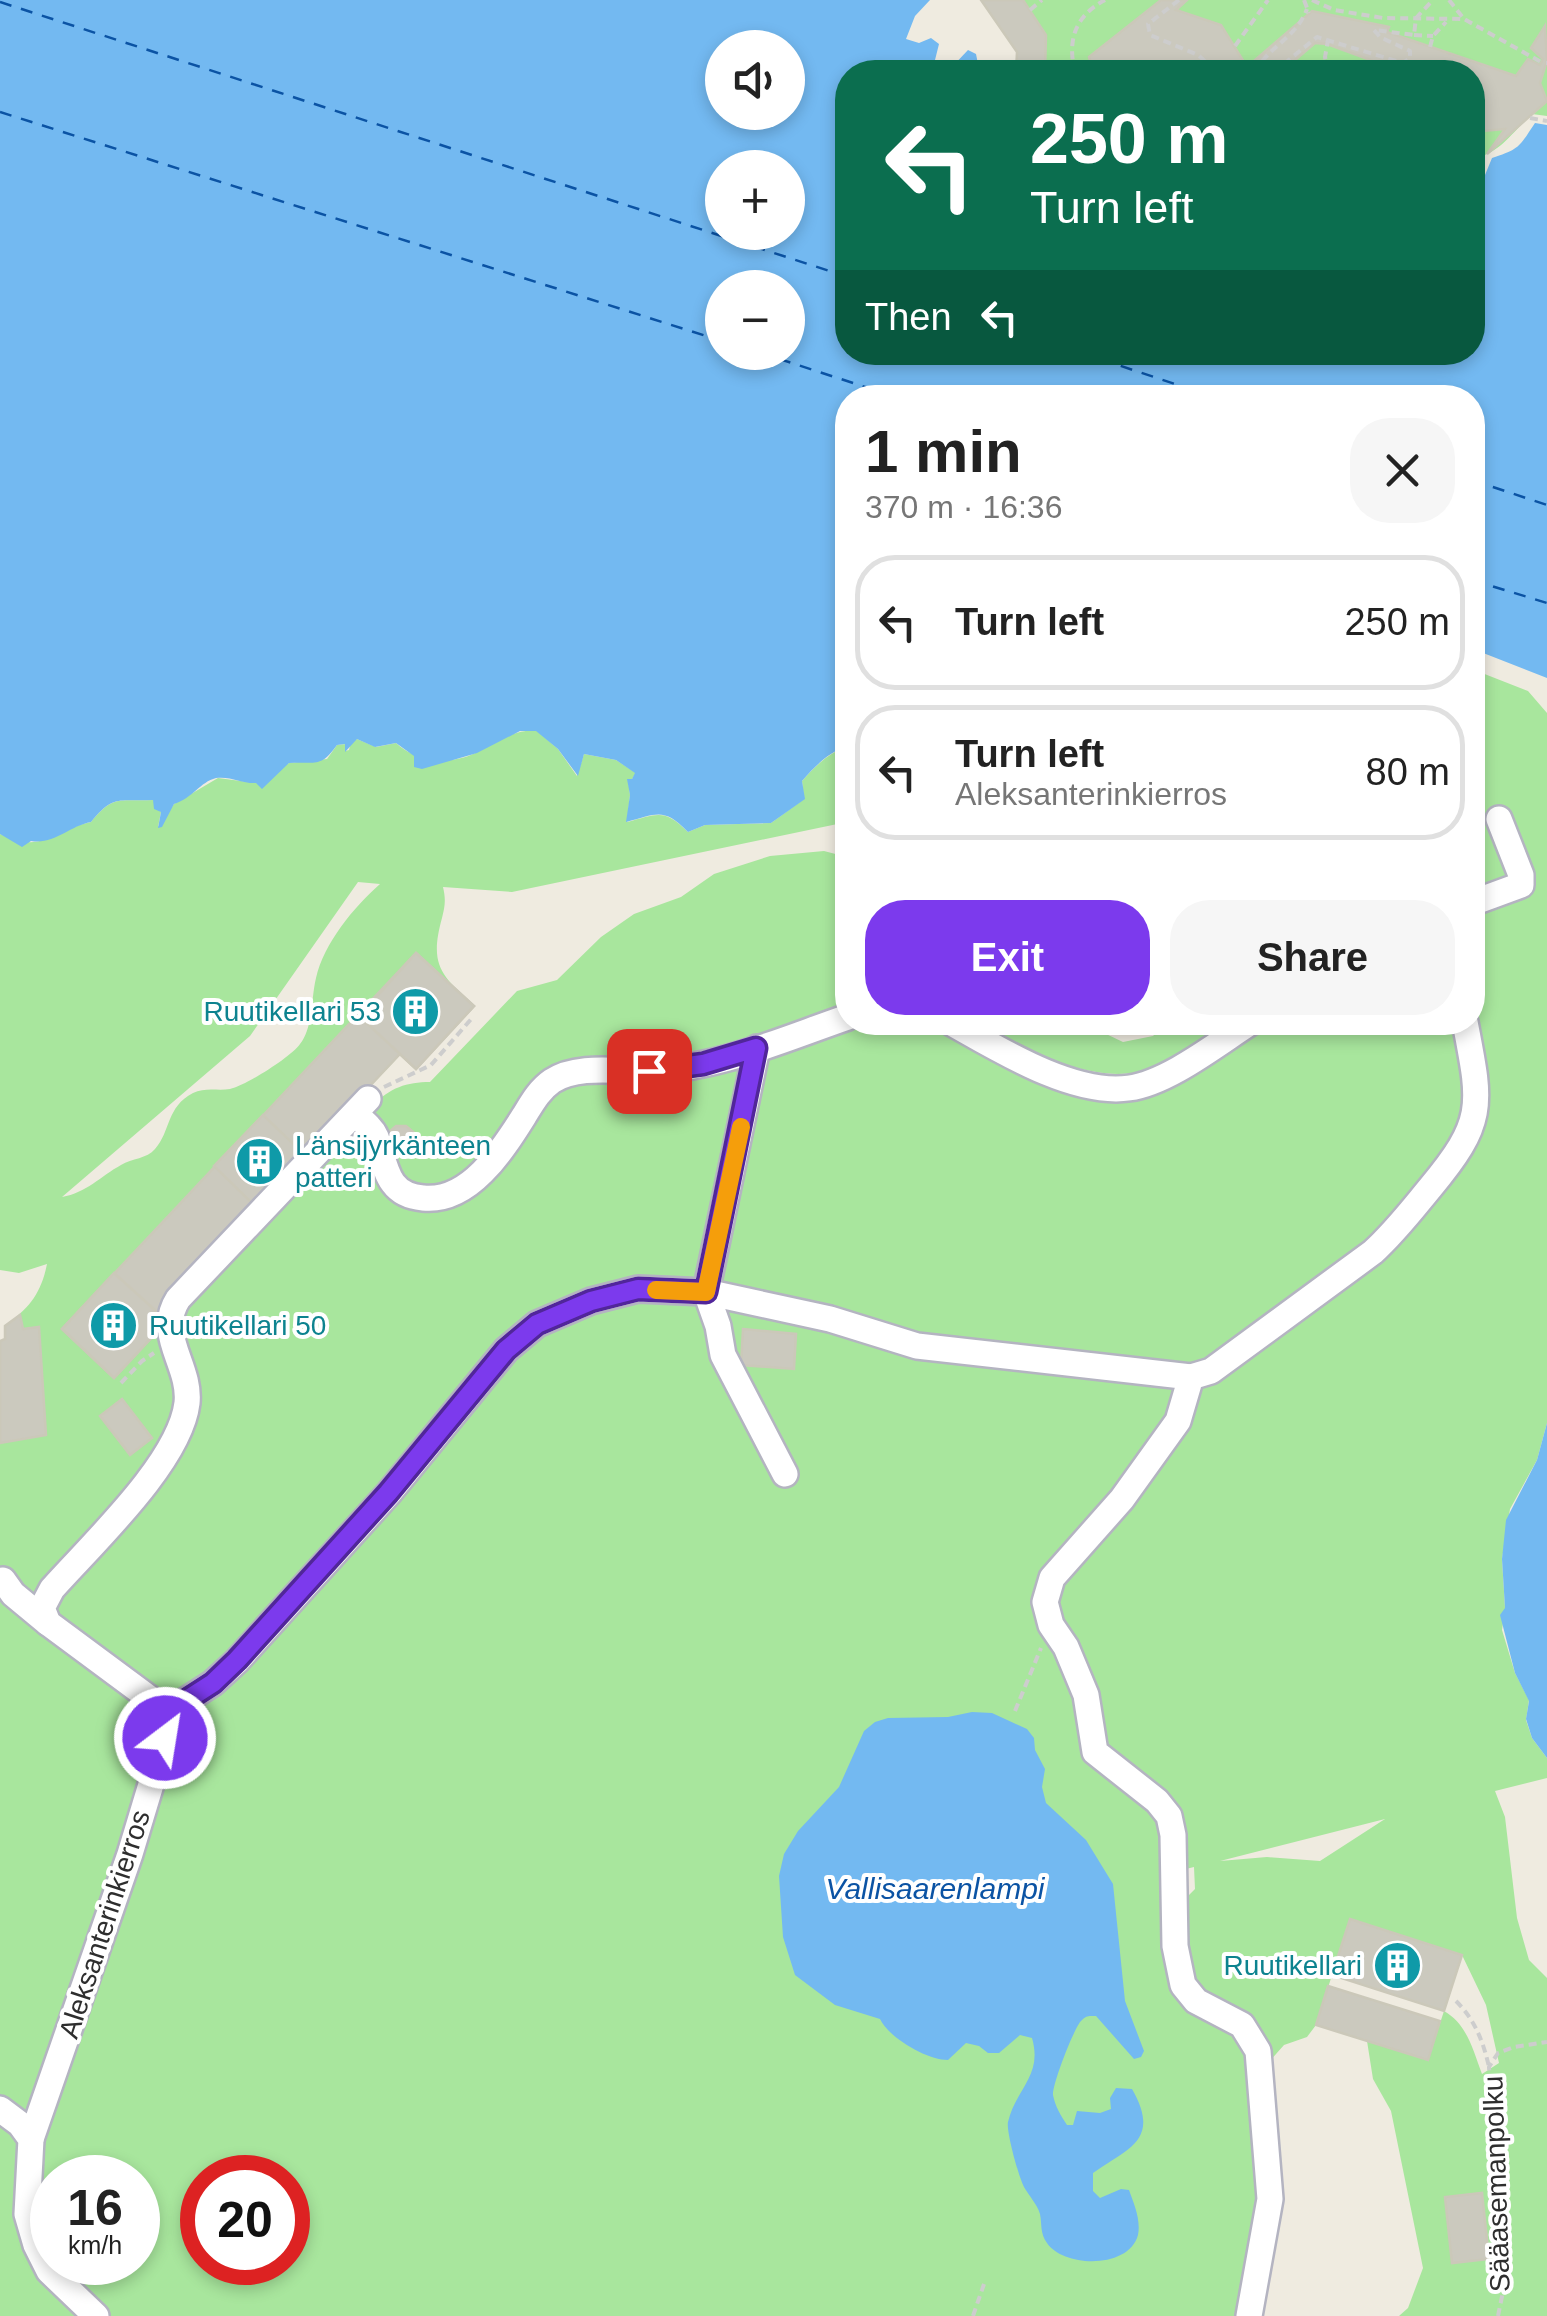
<!DOCTYPE html>
<meta charset="utf-8">
<style>
:root{--surface:#fff;--page:#f6f6f6;--text:#222;--muted:#767676;--line:#e0e0e0;--accent:#7c3aed}
body{margin:0;font-family:Arial,sans-serif;background:var(--page);color:var(--text);height:100vh;display:flex;flex-direction:column;font-size:38px;white-space:nowrap}
*{box-sizing:border-box;margin:0}
p{font-size:32px;color:var(--muted)}
.icon{flex:none;width:55px;height:55px;fill:none;stroke:currentColor;stroke-width:2;stroke-linecap:round;stroke-linejoin:round}
.map{position:relative;flex:1;overflow:hidden}
.panel{position:absolute;left:835px;top:385px;width:650px;height:650px;display:flex;flex-direction:column;background:var(--surface);border-radius:40px;box-shadow:0 5px 15px #0003}
.panel>*{flex:none}
.top-card{position:absolute;left:835px;top:60px;width:650px;height:305px;border-radius:40px;box-shadow:0 5px 15px #0003;background:#0b6e4f;color:#fff;overflow:hidden}
.fabs{position:absolute;left:705px;top:30px;display:grid;gap:20px}
.fabs a{display:grid;place-items:center;width:100px;height:100px;border-radius:50%;background:var(--surface);box-shadow:0 5px 15px #0003;font-size:50px}
.speed{position:absolute;left:30px;top:2155px;display:flex;gap:20px;font-size:50px;font-weight:700;text-align:center}
.speed>*{display:grid;place-content:center;width:130px;height:130px;border-radius:50%;background:var(--surface);box-shadow:0 5px 15px #0003;line-height:1}
.speed small{font-size:25px;font-weight:400}
.speed .limit{border:15px solid #d22;background:#fff;color:#111}
.pin{position:absolute;display:grid;place-items:center;width:85px;height:85px;color:#fff;margin:-42px;border-radius:20px;box-shadow:0 5px 15px #0006}
.me{position:absolute;width:110px;margin:-55px;rotate:31deg;stroke-linejoin:round;filter:drop-shadow(0 0 8px #0008)}
.turn{display:flex;align-items:center;gap:35px;height:210px;padding:0 30px;font-size:45px}
.turn .icon{width:130px;height:130px;stroke-width:2.5}
.turn b{display:block;font-size:70px;line-height:85px}
.then{display:flex;align-items:center;height:95px;padding:0 30px;background:#0003;gap:20px;font-size:38px}
.round{display:grid;place-items:center;flex:none;width:105px;height:105px;border-radius:40px;background:var(--page)}
.headline{display:flex;align-items:center;justify-content:space-between;height:170px;padding:0 30px}
h1{font-size:60px;font-weight:800;line-height:75px}
.primary-button{display:flex;gap:20px;margin-top:auto;padding:20px 30px}
.primary-button a{flex:1;height:115px;border-radius:40px;background:var(--accent);color:#fff;font-size:40px;font-weight:800;line-height:115px;text-align:center}
.primary-button a+a{background:var(--page);color:var(--text)}
ul{padding:0;list-style:none}
li{display:flex;align-items:center;gap:30px;height:135px;margin:0 20px 15px;padding:0 10px;border:5px solid var(--line);border-radius:40px}
li div{flex:1}
li b{display:block;font-size:38px}
li em{font-style:normal}
.map>svg:first-child{display:block}
.green{fill:#a8e69d;fill-rule:evenodd}
.water{fill:#73b9f1;fill-rule:evenodd}
.lines{fill:none;stroke-linecap:round;stroke-linejoin:round}
.ferry{stroke:#0b53a4;stroke-width:2.5;stroke-dasharray:12 10;stroke-linecap:butt}
.building{fill:#cbc9be;stroke:#cbc8b9;stroke-width:2.5}
.minor-casing{stroke:#b4b4c1;stroke-width:30}
.path{stroke:#cdcdcd;stroke-width:4;stroke-dasharray:8 5;stroke-linecap:butt}
.minor{stroke:#fff;stroke-width:25}
.route-casing{stroke:#51269a;stroke-width:25}
.route{stroke:#7c3aed;stroke-width:18}
.slow{stroke:#f59e0b;stroke-width:18}
.labels{text-anchor:middle;stroke-width:8;stroke-linejoin:round;paint-order:stroke}
.culture-label{font-size:28px;fill:#0d838f;stroke:#fff;text-anchor:end}
.street-label{font-size:28px;fill:#2e2e2e;stroke:#fff}
.water-label{font-size:30px;font-style:italic;fill:#0b53a4;stroke:#fff}
</style>
<div class="map">
<svg width="1547" height="2316" viewBox="0 0 1547 2316">
<rect width="100%" height="100%" fill="#efebe0"/>
<g class="green">
<path d="M1023 0H1547V116L1532 114C1511 133 1502 152 1473 159L1472 72H1045L1046 35Z"/>
<path d="M1482 673 1528 691 1547 713V1423L1537 1460 1510 1509 1502 1559 1505 1608 1502 1630 1515 1673 1529 1700 1526 1720 1532 1738 1547 1758V1778L1495 1791 1505 1817 1517 1918 1529 1960 1547 1978V2316H1399L1408 2308 1423 2268 1391 2111 1373 2079 1367 2041 1428 2060 1444 2011C1467 2024 1473 2050 1482 2074L1499 2063 1486 2005 1462 1955 1350 1919 1316 2025 1307 2037 1284 2045 1268 2063 1259 2026C1244 2017 1225 2009 1211 1998 1183 1977 1185 1932 1183 1901L1195 1889 1194 1867 1165 1874 1197 2013 1247 2046 1259 2194 1237 2302 1238 2316H0V1341L5 1339V1326C29 1308 41 1294 47 1264L19 1273 0 1270V834C44 855 52 830 91 822 114 793 121 802 153 800L161 812 158 827 174 804 218 778 256 783 289 763 327 759 337 745 346 744 345 751 349 750 351 742 357 739 376 747 396 743C407 753 416 756 431 759 480 767 492 731 536 730L558 749 577 776 584 754 616 760 636 773 632 779H628L630 795 627 822C658 814 664 808 688 832L705 825 771 823 804 799 802 781C815 766 829 753 847 746V822L512 892 443 887C446 900 445 906 442 918 429 965 441 975 474 1006L416 1069 400 1055 171 1298C174 1327 183 1370 180 1398 173 1449 58 1577 16 1610L42 1636 52 1611 51 1607 184 1437 177 1317 252 1235 355 1136 366 1140 434 1210 555 1089 852 1023H934L1090 1096 1203 1066 1267 1023 1472 1022 1473 678 1480 680ZM358 882 380 884C354 907 324 943 316 978 311 998 313 1028 300 1044 291 1057 245 1086 230 1089 217 1091 205 1087 193 1093 166 1107 171 1131 155 1149 147 1159 132 1158 121 1165 101 1176 86 1193 62 1197L250 1036ZM1385 1819 1320 1861 1267 1857 1220 1861ZM52 2178H138V2262H52ZM202 2178H288V2262H202Z"/>
<path d="M824 851 847 857V1009L699 1061 569 1066 448 1189 408 1188 379 1132 374 1105C389 1088 407 1082 430 1082L517 991 557 980 601 937 634 914 681 897 714 874 770 856Z"/>
<path d="M973 1023H1083L1123 1042 1153 1036 1166 1023H1227C1205 1040 1182 1058 1155 1068 1094 1089 1026 1049 973 1023Z"/>
</g>
<g class="water">
<path d="M0 0H930L915 16 906 39 919 43 931 38 939 44 935 60 951 68 968 50 976 54 979 69 977 72H848V352H1472L1473 180 1485 175 1492 158C1520 149 1519 147 1535 123L1547 125V678L1473 649 1472 398H848L847 746C829 752 815 766 802 781L805 799 771 823 705 825 688 832C664 807 657 814 626 822L630 795 627 779H632L635 773 616 760 584 754 578 776 558 749 536 731H520L477 753 422 769 414 767V756L396 743 375 747 357 739 345 752V744L337 745C320 769 315 761 289 763L262 789 256 783C243 784 231 776 216 778 200 782 193 798 174 804L162 827 158 828 161 812 154 809 153 800C120 802 114 793 91 822 69 826 54 845 31 841L22 847 0 834ZM722 48H788V112H722ZM722 168H788V232H722ZM722 288H788V352H722Z"/>
<path d="M1547 1423V1758L1532 1738 1526 1719 1529 1701 1515 1673 1500 1615 1505 1608 1502 1559 1506 1520 1537 1460Z"/>
<path d="M972 1712 992 1713 1027 1729 1034 1738 1035 1750 1045 1769 1042 1787 1046 1803 1086 1840 1113 1884 1125 2001 1144 2051 1141 2057 1134 2059 1096 2016C1088 2016 1087 2015 1081 2021 1074 2028 1052 2085 1053 2095 1055 2106 1061 2116 1067 2125H1073L1077 2111 1100 2113 1111 2109 1110 2098 1116 2088 1132 2089C1161 2140 1129 2148 1093 2173V2191L1100 2198 1121 2189 1129 2190C1134 2204 1141 2220 1138 2235 1129 2269 1064 2268 1047 2243 1040 2234 1042 2224 1040 2214 1037 2204 1029 2196 1024 2187 1019 2178 1006 2131 1008 2122 1016 2088 1043 2076 1032 2038L1020 2035 999 2053H988L979 2046 966 2043 948 2060C927 2060 889 2038 880 2019L835 2005 795 1975 783 1937 779 1876 784 1854 798 1831 839 1787 864 1731 875 1722 888 1718 948 1717Z"/>
</g>
<g class="lines">
<g class="ferry">
<path d="M0 2 848 277"/>
<path d="M0 112 722 341"/>
<path d="M758 352 899 398"/>
<path d="M1079 352 1217 398"/>
<path d="M1472 480 1547 505"/>
<path d="M1472 580 1547 603"/>
</g>
</g>
<g class="building">
<path d="M981 0H1023L1046 35 1045 72H1016L1017 52Z"/>
<path d="M1161 0H1187L1176 10 1221 25 1247 67 1312 11 1389 27 1387 32 1516 76 1528 59 1540 65 1543 59 1531 48 1545 26 1547 61 1540 83 1547 101 1487 154 1505 129 1472 132V72H1403L1327 44 1315 43 1281 72H1123L1091 64 1089 57Z"/>
<path d="M416 953 474 1006 416 1069 400 1054 157 1312 167 1321 114 1378 62 1329Z"/>
<path d="M416 953 474 1006 416 1069 359 1016Z"/>
<path d="M263 1115 305 1155 256 1207 214 1166Z"/>
<path d="M396 1126H406L417 1135 394 1155 387 1134Z"/>
<path d="M114 1273 167 1321 114 1378 62 1329Z"/>
<path d="M20 1315 23 1329 39 1327 46 1435 0 1443V1341L5 1339V1326Z"/>
<path d="M743 1329 796 1334 794 1369 741 1365Z"/>
<path d="M122 1399 152 1438 130 1455 100 1416Z"/>
<path d="M1350 1919 1462 1955 1444 2011 1332 1975Z"/>
<path d="M1328 1986 1440 2021 1428 2060 1316 2025Z"/>
<path d="M1482 2193 1489 2259 1452 2263 1445 2197Z"/>
</g>
<g class="lines">
<defs>
<g id="minor">
<path d="M1472 903 1521 885V875L1499 819"/>
<path d="M950 1022C998 1049 1073 1096 1129 1088 1168 1083 1218 1043 1251 1022"/>
<path d="M757 1048 706 1292 718 1326 723 1355 785 1474"/>
<path d="M356 1115C363 1121 372 1128 376 1137 386 1164 385 1195 423 1198 469 1203 502 1151 524 1116 532 1103 539 1090 552 1081 576 1065 614 1071 642 1071 713 1071 781 1040 848 1017"/>
<path d="M3 1580 13 1594 48 1623"/>
<path d="M168 1712 213 1683 237 1661 389 1493 506 1350 537 1324 591 1301 638 1289 706 1292 830 1319 917 1346 1191 1377"/>
<path d="M168 1712 48 1623 42 1608 52 1589C92 1544 180 1462 187 1403 191 1365 155 1335 178 1299L368 1099"/>
<path d="M0 2109 20 2124 31 2139 27 2214 36 2245 49 2271 96 2316"/>
<path d="M31 2139 130 1854 165 1738 168 1712"/>
<path d="M1249 2316 1270 2199 1258 2051 1242 2025 1196 2001 1183 1985 1175 1946 1173 1835 1169 1816 1157 1801 1095 1752 1086 1695 1066 1647 1051 1625 1045 1602 1052 1578 1122 1499 1178 1421 1191 1377 1211 1371 1373 1252C1395 1232 1411 1211 1430 1188 1486 1121 1481 1105 1465 1022"/>
</g>
</defs>
<use href="#minor" class="minor-casing"/>
<g class="path">
<path d="M1179 0 1148 24 1150 35 1198 55 1217 72"/>
<path d="M1304 0 1309 13"/>
<path d="M1312 0 1334 10 1383 18 1464 19 1541 62"/>
<path d="M1449 0 1464 19"/>
<path d="M1030 10 1042 0"/>
<path d="M1414 35 1433 36"/>
<path d="M1235 46 1268 0"/>
<path d="M1430 47 1433 36 1446 22"/>
<path d="M1546 63H1547"/>
<path d="M1075 72C1067 40 1075 16 1105 0"/>
<path d="M1255 72C1268 47 1297 37 1307 9"/>
<path d="M1274 72 1317 37 1403 63 1410 58V51L1380 37 1374 30 1414 35 1416 18 1433 0"/>
<path d="M1328 72 1325 57 1328 40"/>
<path d="M1530 118 1547 121"/>
<path d="M384 1087 431 1065 473 1017"/>
<path d="M121 1383 142 1361 154 1353"/>
<path d="M1015 1711 1041 1648"/>
<path d="M1456 2001C1475 2020 1483 2041 1489 2067"/>
<path d="M973 2316 984 2284"/>
<path d="M1498 2316 1505 2282 1504 2253 1493 2155 1489 2067 1498 2053 1514 2047 1547 2042"/>
</g>
<use href="#minor" class="minor"/>
</g>
<g class="lines">
<defs>
<path id="route" d="M165 1738 168 1712 213 1683 237 1660 388 1493 506 1350 537 1324 591 1301 638 1289 706 1292 756 1048 703 1064 649 1071"/>
</defs>
<use href="#route" class="route-casing"/>
<use href="#route" class="route"/>
<path class="slow" d="M656 1290 706 1292 741 1127"/>
</g>
<defs>
<symbol id="building-disc" viewBox="-11 -11 22 22"><circle r="9.5" fill="#0f9aa8" stroke="#fff"/><path d="M-4-6H4V6H1V3H-1V6H-4ZM-2.5-4.3h1.7v1.8h-1.7ZM.8-4.3h1.7v1.8H.8ZM-2.5-1h1.7V.8h-1.7ZM.8-1h1.7V.8H.8Z" fill="#fff"/></symbol>
</defs>
<g fill-rule="evenodd">
<use href="#building-disc" x="388" y="984" width="55" height="55"/>
<use href="#building-disc" x="232" y="1134" width="55" height="55"/>
<use href="#building-disc" x="86" y="1298" width="55" height="55"/>
<use href="#building-disc" x="1370" y="1938" width="55" height="55"/>
</g>
<g class="labels">
<g class="culture-label">
<text x="381" y="1021">Ruutikellari 53</text>
<text x="295" y="1155" text-anchor="start">Länsijyrkänteen<tspan x="295" dy="32">patteri</tspan></text>
<text x="149" y="1335" text-anchor="start">Ruutikellari 50</text>
<text x="1362" y="1975">Ruutikellari</text>
</g>
<g class="street-label">
<text transform="translate(104 1924) rotate(-72)" y="10">Aleksanterinkierros</text>
<text transform="translate(1496 2184) rotate(-92)" y="10">Sääasemanpolku</text>
</g>
<g class="water-label">
<text x="935" y="1899">Vallisaarenlampi</text>
</g>
</g>
</svg>
<div class="fabs">
<a><svg class="icon" aria-label="sound" viewBox="0 0 24 24"><path d="M4 9h4l5-4v14l-5-4H4zM17 9q2 3 0 6"/></svg></a>
<a>+</a>
<a>−</a>
</div>
<div class="speed"><div>16<small>km/h</small></div><div class="limit">20</div></div>
<div class="pin" style="left:649px;top:1071px;background:#d93025"><svg class="icon" aria-label="arrive" viewBox="0 0 24 24"><path d="M6 21V4h12l-3 4 3 4H6"/></svg></div>
<svg class="me" style="left:165px;top:1738px" viewBox="-20 -20 40 40"><circle r="17" fill="#7c3aed" stroke="#fff" stroke-width="3"/><path d="M0-11L8 9 0 5-8 9z" fill="#fff"/></svg>
<div class="top-card">
<div class="turn"><svg class="icon" aria-label="left" viewBox="0 0 24 24"><path d="M17 20v-9H6M10 6l-5 5 5 5"/></svg><div><b>250 m</b>Turn left</div></div>
<div class="then">Then<svg class="icon" aria-label="left" viewBox="0 0 24 24"><path d="M17 20v-9H6M10 6l-5 5 5 5"/></svg></div>
</div>
<section class="panel">
<div class="headline"><div><h1>1 min</h1><p>370 m · 16:36</p></div><a class="round"><svg class="icon" aria-label="close" viewBox="0 0 24 24"><path d="M6 6l12 12M18 6L6 18"/></svg></a></div>
<ul>
<li><svg class="icon" aria-label="left" viewBox="0 0 24 24"><path d="M17 20v-9H6M10 6l-5 5 5 5"/></svg><div><b>Turn left</b></div><em>250 m</em></li>
<li><svg class="icon" aria-label="left" viewBox="0 0 24 24"><path d="M17 20v-9H6M10 6l-5 5 5 5"/></svg><div><b>Turn left</b><p>Aleksanterinkierros</p></div><em>80 m</em></li>
</ul>
<div class="primary-button"><a>Exit</a><a>Share</a></div>
</section>
</div>
